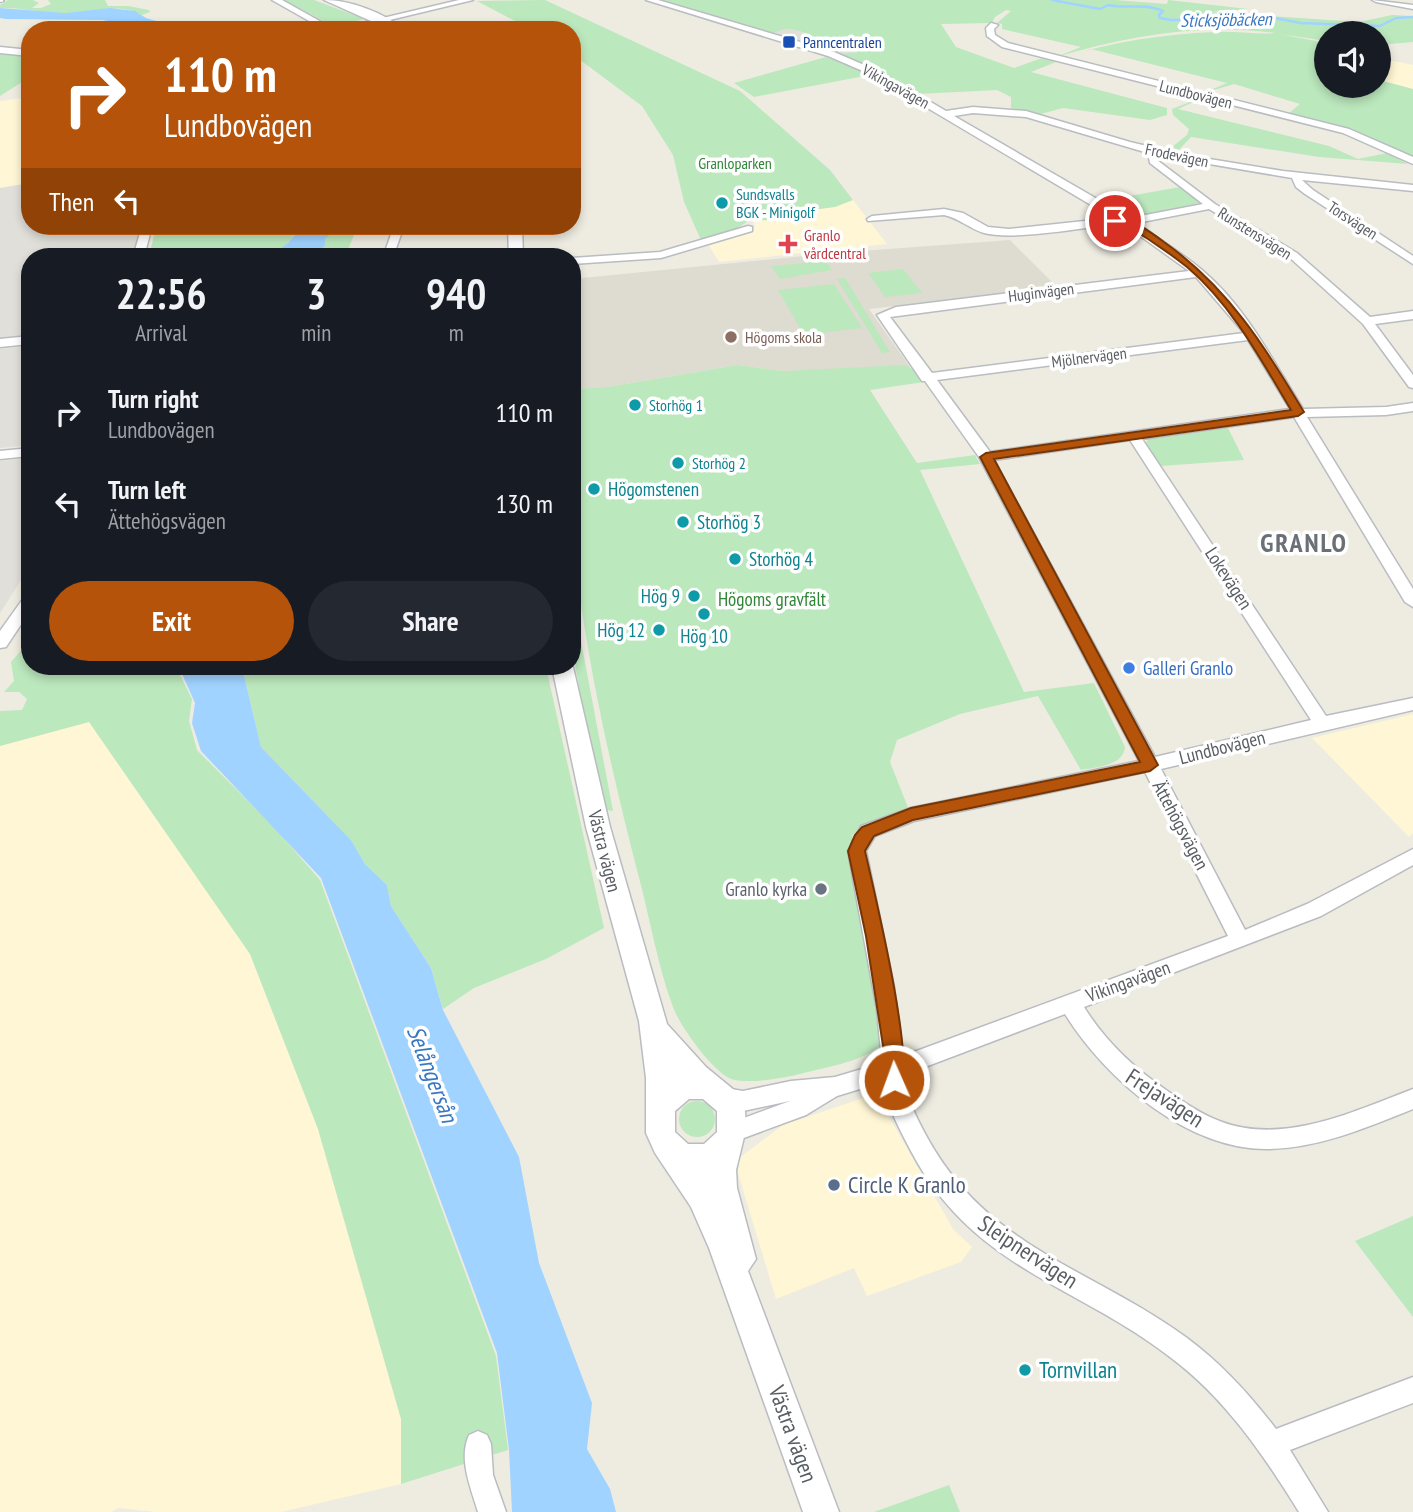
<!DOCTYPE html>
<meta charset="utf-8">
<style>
:root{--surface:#171b24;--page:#242831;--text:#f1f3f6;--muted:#9ea1a6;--accent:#b45309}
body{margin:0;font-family:"PT Sans Narrow",sans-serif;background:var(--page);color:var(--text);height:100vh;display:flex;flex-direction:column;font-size:26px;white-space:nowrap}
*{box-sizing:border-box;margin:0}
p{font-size:23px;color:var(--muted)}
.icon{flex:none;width:38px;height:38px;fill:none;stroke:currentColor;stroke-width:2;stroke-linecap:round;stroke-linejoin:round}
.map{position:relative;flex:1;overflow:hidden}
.details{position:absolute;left:21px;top:248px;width:560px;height:427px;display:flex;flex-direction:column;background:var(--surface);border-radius:28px;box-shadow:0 4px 10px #0003}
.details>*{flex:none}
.top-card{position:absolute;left:21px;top:21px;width:560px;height:214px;border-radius:28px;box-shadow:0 4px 10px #0003;background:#b45309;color:#fff;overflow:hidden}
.buttons{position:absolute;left:1314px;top:21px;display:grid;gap:14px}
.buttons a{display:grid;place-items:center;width:77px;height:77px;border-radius:50%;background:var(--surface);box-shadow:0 4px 10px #0003;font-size:35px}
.pin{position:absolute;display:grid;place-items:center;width:60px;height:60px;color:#fff;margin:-30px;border:4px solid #fff;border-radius:50%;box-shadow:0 2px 7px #0007}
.me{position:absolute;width:77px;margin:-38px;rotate:358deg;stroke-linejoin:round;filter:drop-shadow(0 0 5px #0008)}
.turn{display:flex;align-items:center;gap:24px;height:147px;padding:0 28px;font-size:32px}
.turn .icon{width:91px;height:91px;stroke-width:2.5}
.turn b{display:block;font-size:49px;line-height:60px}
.then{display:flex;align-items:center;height:66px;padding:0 28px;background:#0003;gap:14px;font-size:26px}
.eta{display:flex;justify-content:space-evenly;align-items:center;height:119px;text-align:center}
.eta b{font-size:42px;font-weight:700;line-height:49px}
.action{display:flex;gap:14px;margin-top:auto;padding:14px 28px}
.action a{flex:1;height:80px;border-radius:42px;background:var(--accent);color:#fff;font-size:28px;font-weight:700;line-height:80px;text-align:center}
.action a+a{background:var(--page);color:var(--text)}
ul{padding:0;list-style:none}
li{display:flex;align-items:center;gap:21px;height:91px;padding:0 28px}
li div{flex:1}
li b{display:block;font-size:26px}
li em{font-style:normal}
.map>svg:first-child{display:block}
.commercial{fill:#fff6d5}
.industrial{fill:#e1dfd9}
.education{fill:#dedbd0}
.green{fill:#bce8bd}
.water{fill:#a0d3ff}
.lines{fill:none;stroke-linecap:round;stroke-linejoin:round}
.stream{stroke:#a0d3ff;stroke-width:2.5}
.minor-casing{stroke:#b9bcc1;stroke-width:3}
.tertiary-casing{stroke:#b9bcc1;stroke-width:3}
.minor{fill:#fff;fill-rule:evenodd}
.tertiary{fill:#fff;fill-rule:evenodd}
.rail-casing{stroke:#b5b6b6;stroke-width:4.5}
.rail{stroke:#fff;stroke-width:2.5;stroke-dasharray:7;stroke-linecap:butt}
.route{fill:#b45309;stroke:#753606;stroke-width:2}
.transit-dot{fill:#1a4fb4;stroke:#fff;stroke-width:2.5}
.culture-dot{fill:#0f9aa8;stroke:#fff;stroke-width:2.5}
.health-dot{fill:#e0444e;stroke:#fff;stroke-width:2.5}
.education-dot{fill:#8d6e63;stroke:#fff;stroke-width:2.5}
.shop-dot{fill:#3f7fe0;stroke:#fff;stroke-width:2.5}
.worship-dot{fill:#6b7280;stroke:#fff;stroke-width:2.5}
.service-dot{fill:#5c6f8a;stroke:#fff;stroke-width:2.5}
.labels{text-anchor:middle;stroke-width:7;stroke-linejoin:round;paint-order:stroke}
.far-transit-label{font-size:16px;fill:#164399;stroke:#fff;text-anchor:start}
.far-street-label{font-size:16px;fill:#5a5e63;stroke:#fff}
.far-park-label{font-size:16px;fill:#2e8635;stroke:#fff}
.far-culture-label{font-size:16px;fill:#0d838f;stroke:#fff;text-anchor:start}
.far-health-label{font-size:16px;fill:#be3a42;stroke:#fff;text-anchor:start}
.far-education-label{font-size:16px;fill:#785e54;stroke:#fff;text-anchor:start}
.far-water-label{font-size:18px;font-style:italic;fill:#3978c1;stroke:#fff}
.culture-label{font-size:19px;fill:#0d838f;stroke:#fff;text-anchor:start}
.street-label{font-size:19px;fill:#5a5e63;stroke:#fff}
.park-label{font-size:19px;fill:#2e8635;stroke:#fff}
.shop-label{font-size:19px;fill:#366cbe;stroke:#fff;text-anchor:start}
.worship-label{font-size:19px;fill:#5b616d;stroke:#fff;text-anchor:end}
.near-street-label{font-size:23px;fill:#5a5e63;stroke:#fff}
.near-service-label{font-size:23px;fill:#4e5e75;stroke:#fff;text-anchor:start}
.near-culture-label{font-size:23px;fill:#0d838f;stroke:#fff;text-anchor:start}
.near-water-label{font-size:24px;font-style:italic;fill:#3978c1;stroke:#fff}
.district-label{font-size:26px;font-weight:bold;letter-spacing:2px;fill:#6b7076;stroke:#fff}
</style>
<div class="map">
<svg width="1413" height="1512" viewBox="0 0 1413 1512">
<rect width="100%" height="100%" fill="#eeece1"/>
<g class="commercial">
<path d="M1379 58 1413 65V89L1379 80Z"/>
<path d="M30 97V183L0 188V101Z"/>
<path d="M853 200 887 244 719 262 708 244 755 227 753 221 806 215 803 211 834 207Z"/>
<path d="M1413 714V833L1409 837 1312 738Z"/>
<path d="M89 722 250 954 318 1129 401 1419V1484L281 1512H156L118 1508 111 1512H0V746Z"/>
<path d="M872 1095 880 1101 953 1229 972 1247 961 1262 867 1296 854 1268 776 1299 738 1173 739 1158 783 1125Z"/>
</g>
<g class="industrial">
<path d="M783 28H792L819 40 858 48 859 52 840 54 771 35Z"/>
<path d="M30 183V226H142L134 257H30V336L0 338V188Z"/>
<path d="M30 346V445L0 448V349Z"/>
<path d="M30 458V566L0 613V461Z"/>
</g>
<path class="education" d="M1010 240 1057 287 869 309 910 367 784 371 737 365 608 387 572 389V279L834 253Z"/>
<g class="green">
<path d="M8 0H33L39 3 32 8H41L51 4 48 0H105L108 6H128L149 10 150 12 142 15C119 2 91 12 66 13 44 14 22 7 0 8V5Z"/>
<path d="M284 0H314L365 19 333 26Z"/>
<path d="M545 0 740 91 830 170 853 200 835 207 804 211 807 216 747 222 731 232 701 240 684 202 673 155 642 106 572 54V30H532L477 1Z"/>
<path d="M658 0H1115L1167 4 1168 0 1248 9 1210 12 1359 22 1392 15 1413 16V42L1379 45V33H1326V41L1280 34 1326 43V86H1379V80L1413 89V160L1367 138 1288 114 1300 104 1234 84 1201 94 1227 83 1091 49 1060 58C1112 42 1162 34 1216 32 1235 31 1259 35 1275 33 1201 23 1127 36 1056 57L1081 47 1002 29V24L997 23 1011 11 1006 10 995 17 992 23 941 24 956 47 1014 68 1042 58 1056 62 1031 72 1167 108V115L1150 120 1063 108 1041 114 1011 108V97L997 90 918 94 871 66 840 54 859 52 858 48 808 37 810 35C795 29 785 25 771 35Z"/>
<path d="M0 53 30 56V77L0 96Z"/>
<path d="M826 57 870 75 754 97 734 83Z"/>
<path d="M1200 98H1202L1178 109 1329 146 1358 159 1387 153 1408 164 1319 157 1191 137 1176 153 1167 151 1187 135 1189 129 1173 115 1172 109Z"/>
<path d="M1180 187 1200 203 1136 217 1125 215 1101 201Z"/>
<path d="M156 226H303L288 243 275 252 274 257H220L206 252 149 257Z"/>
<path d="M340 226H368L354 235 345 257H315L325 239Z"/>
<path d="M826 261 832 270 780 279 771 266Z"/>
<path d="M903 269 922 293 885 297 868 273Z"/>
<path d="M845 278 890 352 882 353 837 279Z"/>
<path d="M834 284 862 328 804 335 778 290Z"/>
<path d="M737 365 784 371 904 365 914 369 924 382 870 390 917 463 975 455 980 464 920 470 1024 692 1094 683 1125 747C1123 766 1097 767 1081 770L1038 696 960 714 897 740 890 762 909 810 862 825 852 836 887 1040C866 1062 829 1066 800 1074 784 1078 741 1086 727 1077 709 1066 680 1026 673 1007 657 964 650 918 638 874 610 765 585 654 573 542 567 496 572 437 572 389L608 387Z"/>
<path d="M1227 426 1244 460 1161 466 1146 443 1149 438Z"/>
<path d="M572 567 581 641 613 811 607 810 581 700 572 645Z"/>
<path d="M30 640V667H176L192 699 189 721 197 750 272 825 320 880 496 1356 508 1450 401 1484V1419L318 1129 250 954 89 722 0 746V711L22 710 27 699 19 692H4L14 681 11 662Z"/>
<path d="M242 667H546L604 928 546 959 474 988 443 1009 431 968 391 906 387 885 365 864 351 840 261 747Z"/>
<circle cx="697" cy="1119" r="18"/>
<path d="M1413 1216V1317L1355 1241Z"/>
<path d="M949 1485 960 1512H874Z"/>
</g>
<g class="water">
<path d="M0 8 65 13 110 8 135 11 146 18 188 30H144L103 20 6 19 0 18Z"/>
<path d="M303 226H340L325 239V245L315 257H274L275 252 288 243Z"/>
<path d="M179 667H242L261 747 351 840 365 864 387 885 391 906 431 968 443 1010 519 1157 539 1263 592 1403 587 1449 610 1489 616 1512H512L509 1450 497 1353 321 878 201 751 192 723 195 703Z"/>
</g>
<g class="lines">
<path class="stream" d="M1052 0 1100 9 1108 5C1126 9 1147 3 1163 11L1159 15 1160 18 1171 20 1269 17 1301 23 1380 26 1396 18 1413 17"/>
<defs>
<g id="minor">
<path d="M272 0H282L325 24 318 26Z"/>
<path d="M459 0H473L348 30H332Z"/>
<path d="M646 0H658L834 52 878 71 946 111 973 107 1026 111 1130 142 1185 155 1283 171 1413 185V191L1302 180 1313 190 1413 256V264L1305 194 1296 187 1292 178 1156 155 1157 160 1215 204 1297 253 1370 317 1413 311V319L1375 324 1413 375V388L1409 387 1363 324 1289 257 1209 209 1137 223C1158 239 1182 253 1202 270 1246 307 1273 361 1303 409L1386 407 1413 403V411L1386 415 1307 417 1413 589V607L1405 602 1294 417 1142 439 1326 716 1413 698V710L1161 769 1245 930 1307 904 1413 849V865L1321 916 1084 1007C1105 1041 1134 1068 1166 1090 1183 1102 1202 1115 1222 1122 1284 1145 1355 1111 1413 1089V1109C1368 1127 1319 1148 1270 1149 1189 1151 1106 1080 1065 1014L904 1075C906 1098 917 1119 928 1139 989 1249 1093 1269 1187 1338 1222 1364 1250 1395 1276 1429L1413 1377V1403L1290 1450 1328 1512H1299C1263 1454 1225 1398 1170 1357 1074 1283 973 1269 911 1151 900 1130 887 1106 883 1082L837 1096 806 1115 733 1142 725 1139 722 1132 725 1125 790 1101 743 1111 717 1105 714 1098 717 1091 725 1088 743 1091 791 1081 835 1077 882 1063 877 1010 848 851 861 826 911 808 1139 761 979 457 925 381H922L877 315 896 307 1189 271 1122 223C1089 227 1013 241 984 233 970 229 959 218 944 215L868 221 867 219 872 216 944 209 963 213 988 227 1009 229 1113 218 872 75 828 56ZM973 113 1026 117 1148 153 1150 163 1203 204 1130 218 954 116ZM1196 277 1244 333 932 373 890 317ZM1248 340 1290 409 990 452 937 380ZM1130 440 1311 720 1155 757 994 460ZM1145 772 1228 936 903 1056 894 987 866 851 875 836 914 821Z"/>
<path d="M1372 0 1413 5V9L1376 2Z"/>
<path d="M991 23 998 25 994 29 995 35 1008 43 1349 129 1413 157V164L1343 133 1002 47 987 36 986 28Z"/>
<path d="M0 47 30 50V56L0 53Z"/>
<path d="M142 226H152L144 257H133Z"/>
<path d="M394 226H404L393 257H383Z"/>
<path d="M748 226 752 227V231L661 258 572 264V258L660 252Z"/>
<path d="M30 336V344L0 347V339Z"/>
<path d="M30 448V456L0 459V451Z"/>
<path d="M30 594V611L6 647 0 648V631L25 596Z"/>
<path d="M478 1431 487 1435 491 1444 493 1475 506 1512H478C471 1488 458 1459 469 1435Z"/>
</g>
<g id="tertiary">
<path d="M324 0C351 0 384 13 405 30H391Z"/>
<path d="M508 226H522L523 257H509Z"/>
<path d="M552 667H573L610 827 667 1024 706 1067 734 1090 745 1111 746 1129 736 1170 737 1188 756 1259 748 1271 839 1512H803L709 1248 691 1207 655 1153 646 1133V1078L639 1021 586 827ZM689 1099H703L717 1111V1132L704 1144H688L675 1132V1111Z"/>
</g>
</defs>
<use href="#minor" class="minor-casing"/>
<use href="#tertiary" class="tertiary-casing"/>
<use href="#minor" class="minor"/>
<use href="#tertiary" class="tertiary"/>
<defs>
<path id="rail" d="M0 1 3 0"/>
</defs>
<use href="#rail" class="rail-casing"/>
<use href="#rail" class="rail"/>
</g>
<path class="route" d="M1122 217C1137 222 1152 233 1164 242 1229 288 1264 346 1304 412L1298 416 994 459 1158 765 1150 771 913 820 874 836 865 851C874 891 914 1056 901 1086L894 1089 887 1086 884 1080V1052L866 936 848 851 855 835 862 827 911 808 1140 762 980 457 986 453 1291 410C1261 360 1232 305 1187 267 1168 252 1146 237 1125 225 1119 222 1116 224 1110 221Z"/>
<rect class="transit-dot" x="782" y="35" width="14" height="14" rx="3.5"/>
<g class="culture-dot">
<circle cx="722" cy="203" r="7"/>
<circle cx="635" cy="405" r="7"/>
<circle cx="678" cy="463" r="7"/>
<circle cx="594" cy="489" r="7"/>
<circle cx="683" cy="522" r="7"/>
<circle cx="735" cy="559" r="7"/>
<circle cx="694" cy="596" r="7"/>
<circle cx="704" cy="614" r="7"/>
<circle cx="659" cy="630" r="7"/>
<circle cx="1025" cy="1370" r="7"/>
</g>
<path class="health-dot" d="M784.5 233.5h7v7h7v7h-7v7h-7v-7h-7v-7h7z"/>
<circle class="education-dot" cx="731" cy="337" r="7"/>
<circle class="shop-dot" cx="1129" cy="668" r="7"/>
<circle class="worship-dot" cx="821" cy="889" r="7"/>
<circle class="service-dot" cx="834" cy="1185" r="7"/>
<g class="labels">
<g class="far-transit-label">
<text x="803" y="48">Panncentralen</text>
</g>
<g class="far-street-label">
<text transform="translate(896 86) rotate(29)" y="6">Vikingavägen</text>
<text transform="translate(1196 94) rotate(14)" y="6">Lundbovägen</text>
<text transform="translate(1177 155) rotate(12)" y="6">Frodevägen</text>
<text transform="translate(1353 220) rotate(33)" y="6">Torsvägen</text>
<text transform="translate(1255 233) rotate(32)" y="6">Runstensvägen</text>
<text transform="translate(1041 292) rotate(-7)" y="6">Huginvägen</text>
<text transform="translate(1089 357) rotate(-7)" y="6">Mjölnervägen</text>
</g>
<g class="far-park-label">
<text x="735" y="169">Granloparken</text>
</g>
<g class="far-culture-label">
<text x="736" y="200">Sundsvalls<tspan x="736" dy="18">BGK - Minigolf</tspan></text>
<text x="649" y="411">Storhög 1</text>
<text x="692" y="469">Storhög 2</text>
</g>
<g class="far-health-label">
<text x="804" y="241">Granlo<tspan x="804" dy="18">vårdcentral</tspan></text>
</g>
<g class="far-education-label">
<text x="745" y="343">Högoms skola</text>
</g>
<g class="far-water-label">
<text transform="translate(1226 20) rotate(-1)" y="6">Sticksjöbäcken</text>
</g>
<g class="culture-label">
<text x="608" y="496">Högomstenen</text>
<text x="697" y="529">Storhög 3</text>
<text x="749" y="566">Storhög 4</text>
<text x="680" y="603" text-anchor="end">Hög 9</text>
<text x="645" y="637" text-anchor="end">Hög 12</text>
<text x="704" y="643" text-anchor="middle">Hög 10</text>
</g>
<g class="street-label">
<text transform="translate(1229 578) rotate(57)" y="7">Lokevägen</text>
<text transform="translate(1222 747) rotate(-14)" y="7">Lundbovägen</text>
<text transform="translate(1181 825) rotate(62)" y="7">Ättehögsvägen</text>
<text transform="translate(605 851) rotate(76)" y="7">Västra vägen</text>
<text transform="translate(1128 981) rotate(-20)" y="7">Vikingavägen</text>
</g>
<g class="park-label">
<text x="772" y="606">Högoms gravfält</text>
</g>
<g class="shop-label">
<text x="1143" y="675">Galleri Granlo</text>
</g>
<g class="worship-label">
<text x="807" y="896">Granlo kyrka</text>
</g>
<g class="near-street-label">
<text transform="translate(1165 1098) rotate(33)" y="8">Frejavägen</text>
<text transform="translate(1028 1252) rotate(33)" y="8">Sleipnervägen</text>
<text transform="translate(793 1434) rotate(70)" y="8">Västra vägen</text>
</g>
<g class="near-service-label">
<text x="848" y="1193">Circle K Granlo</text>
</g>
<g class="near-culture-label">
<text x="1039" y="1378">Tornvillan</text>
</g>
<g class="near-water-label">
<text transform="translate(432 1074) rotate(69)" y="8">Selångersån</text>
</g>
<g class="district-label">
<text x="1304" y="552">GRANLO</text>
</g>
</g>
</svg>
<div class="buttons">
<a><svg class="icon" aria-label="sound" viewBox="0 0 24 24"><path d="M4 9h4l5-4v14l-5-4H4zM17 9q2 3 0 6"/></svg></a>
</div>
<div class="pin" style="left:1115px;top:221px;background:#d93025"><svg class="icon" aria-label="arrive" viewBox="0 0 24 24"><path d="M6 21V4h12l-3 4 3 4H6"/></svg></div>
<svg class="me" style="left:894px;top:1080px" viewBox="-20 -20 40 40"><circle r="17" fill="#b45309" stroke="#fff" stroke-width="3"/><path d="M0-11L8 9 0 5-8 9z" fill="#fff"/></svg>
<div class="top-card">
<div class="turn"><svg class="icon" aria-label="right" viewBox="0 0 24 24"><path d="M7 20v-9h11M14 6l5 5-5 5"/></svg><div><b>110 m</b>Lundbovägen</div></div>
<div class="then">Then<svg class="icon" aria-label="left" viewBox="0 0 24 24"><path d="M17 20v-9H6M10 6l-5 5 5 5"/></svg></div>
</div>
<section class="details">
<div class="eta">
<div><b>22:56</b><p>Arrival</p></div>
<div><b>3</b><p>min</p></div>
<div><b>940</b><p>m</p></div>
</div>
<ul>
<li><svg class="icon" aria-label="right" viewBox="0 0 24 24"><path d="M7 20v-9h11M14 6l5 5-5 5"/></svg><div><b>Turn right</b><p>Lundbovägen</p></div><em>110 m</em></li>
<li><svg class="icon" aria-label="left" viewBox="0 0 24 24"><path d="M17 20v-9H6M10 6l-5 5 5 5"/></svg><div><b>Turn left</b><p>Ättehögsvägen</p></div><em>130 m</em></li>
</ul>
<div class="action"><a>Exit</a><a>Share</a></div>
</section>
</div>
